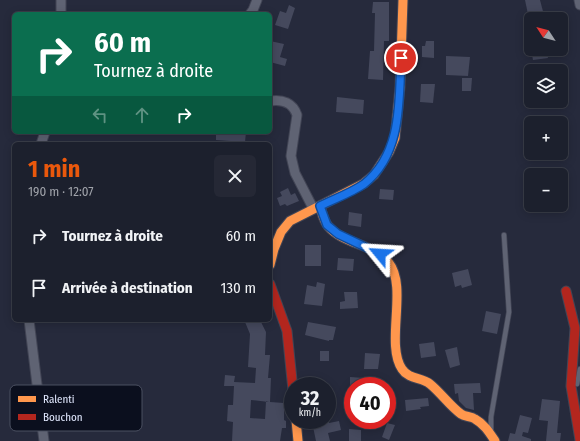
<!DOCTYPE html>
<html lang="fr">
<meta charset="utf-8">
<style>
:root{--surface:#1c202d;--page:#252835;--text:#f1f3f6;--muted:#a0a3aa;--line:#3a3e49;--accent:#ea580c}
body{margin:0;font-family:"Fira Sans Condensed",sans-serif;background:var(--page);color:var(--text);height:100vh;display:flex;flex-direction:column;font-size:15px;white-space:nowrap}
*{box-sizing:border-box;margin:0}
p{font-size:13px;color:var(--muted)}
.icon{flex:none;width:22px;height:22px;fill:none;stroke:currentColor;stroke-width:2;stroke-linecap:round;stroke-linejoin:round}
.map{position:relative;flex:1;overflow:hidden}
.details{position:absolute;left:12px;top:142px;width:260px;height:180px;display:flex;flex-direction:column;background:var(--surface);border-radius:6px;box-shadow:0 2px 10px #0003,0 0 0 1px var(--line)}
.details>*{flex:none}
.banner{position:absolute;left:12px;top:12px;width:260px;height:122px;border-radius:6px;box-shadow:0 2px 10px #0003,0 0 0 1px var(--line);background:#0b6e4f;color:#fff;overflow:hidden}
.needle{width:26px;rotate:306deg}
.tools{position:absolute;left:524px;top:12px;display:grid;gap:8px}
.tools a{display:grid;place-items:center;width:44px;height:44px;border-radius:6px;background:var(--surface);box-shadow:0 2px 10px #0003,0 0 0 1px var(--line);font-size:20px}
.speed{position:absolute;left:284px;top:377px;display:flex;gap:8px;font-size:20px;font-weight:700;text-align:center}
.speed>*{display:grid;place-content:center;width:52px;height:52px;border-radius:50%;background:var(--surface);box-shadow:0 2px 10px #0003,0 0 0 1px var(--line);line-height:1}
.speed small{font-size:10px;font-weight:400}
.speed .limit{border:6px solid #d22;background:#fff;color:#111}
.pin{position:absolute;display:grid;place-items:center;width:34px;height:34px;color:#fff;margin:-17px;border:2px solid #fff;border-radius:50%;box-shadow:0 1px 4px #0007}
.me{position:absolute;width:44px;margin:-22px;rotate:297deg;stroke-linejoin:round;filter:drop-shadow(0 0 3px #0008)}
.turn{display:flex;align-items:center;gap:14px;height:84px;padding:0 16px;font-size:18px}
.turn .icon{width:52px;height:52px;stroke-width:2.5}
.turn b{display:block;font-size:28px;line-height:34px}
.lanes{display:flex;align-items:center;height:38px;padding:0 16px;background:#0003;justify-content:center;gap:20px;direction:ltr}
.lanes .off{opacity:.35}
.round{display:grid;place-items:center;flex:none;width:42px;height:42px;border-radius:6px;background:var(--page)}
.overview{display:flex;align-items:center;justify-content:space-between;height:68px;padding:0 16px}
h1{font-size:24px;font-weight:700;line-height:30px;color:var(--accent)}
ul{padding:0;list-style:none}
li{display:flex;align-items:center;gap:12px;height:52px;padding:0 16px}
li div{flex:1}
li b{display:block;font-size:15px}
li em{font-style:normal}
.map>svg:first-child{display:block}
.building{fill:#45495d;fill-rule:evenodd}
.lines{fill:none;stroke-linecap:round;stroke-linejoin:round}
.lane-casing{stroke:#424555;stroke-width:6}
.street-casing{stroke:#424555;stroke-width:11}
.slow-casing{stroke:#424555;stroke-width:11}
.jam-casing{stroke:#424555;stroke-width:11}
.lane{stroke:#5f6373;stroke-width:4.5}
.street{stroke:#5f6373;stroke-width:9}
.slow{stroke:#ff974d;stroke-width:9}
.jam{stroke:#b3261e;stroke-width:9}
.route-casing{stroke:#114b97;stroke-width:10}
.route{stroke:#1a73e8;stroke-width:7}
.key{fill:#0b0f1e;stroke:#4b5061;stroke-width:1}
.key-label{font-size:11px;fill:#e1e8fe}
</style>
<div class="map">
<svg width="580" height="441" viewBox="0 0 580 441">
<rect width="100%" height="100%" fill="#262a3c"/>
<g class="building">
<path d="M525 0H540L545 19H529Z"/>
<path d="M373 2H389V41H384L383 80 368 79 370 51H374L375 13H372Z"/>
<path d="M289 5 295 8 288 29 275 25 280 11 286 13Z"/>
<path d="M270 41 284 44 280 57 287 59 285 66 270 62Z"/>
<path d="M426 41H434V58L422 57V46H425Z"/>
<path d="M531 49H546L548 58 533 60Z"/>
<path d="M446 56 470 57 468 76 446 75Z"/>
<path d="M462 78H472L471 91H462Z"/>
<path d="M421 84H435L433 103 420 102Z"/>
<path d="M337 97 364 100 363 114 336 112Z"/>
<path d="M216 132H246L245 142 216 140Z"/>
<path d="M288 188 291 195 295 193 299 201 287 206 285 204 280 206 277 198 282 196 280 192Z"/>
<path d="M380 189 394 190 393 200 379 199Z"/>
<path d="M349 212 362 214 361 227 348 225Z"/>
<rect x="305" y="245" width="16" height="21"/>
<path d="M338 258 354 259 353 271 337 270Z"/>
<path d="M468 269 472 285 462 288 461 285 455 287 452 273Z"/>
<path d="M317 282 325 284 322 306 304 304 307 285 316 287Z"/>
<path d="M344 292H357L358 308 340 309V302L345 301Z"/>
<path d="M486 311 501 314 497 334 482 331Z"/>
<path d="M249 320H260L266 332 265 355H270L268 378H271L270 402 284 403V420L286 421V428H282L280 441H232L233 422 227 421 228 405H233L234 386H224L225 375 235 376 234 382 255 383 256 368 248 367 250 334 245 322ZM251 400 269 402 266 401 265 419 250 418Z"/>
<path d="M308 322 336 327 333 340H329V341L305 335Z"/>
<path d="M434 342 436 356 421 358 419 344Z"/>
<path d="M457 347 460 365 450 368 445 350Z"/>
<rect x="320" y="351" width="9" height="10"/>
<path d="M365 353 380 354 378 369H364Z"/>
<path d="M350 377 364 378V386H350Z"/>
<path d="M480 383 481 393H473L474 410 466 408 459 401 458 393 455 394 454 384Z"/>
<path d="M428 398 429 406 420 407 421 409 406 411 405 400Z"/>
<path d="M542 399 560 401 557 433H561L560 441H546L548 421 539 420Z"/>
<path d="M520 415 532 418 528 433 523 432 522 436 531 439V441H508L510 433 515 434Z"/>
<path d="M321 420H329V423L339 421 341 430 328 433 330 441H316L312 422Z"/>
<path d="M387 423 395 425 389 440 382 437Z"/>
<path d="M349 429 361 430V441H349Z"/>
</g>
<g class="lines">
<defs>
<g id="lane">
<path d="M577 384 580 369"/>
<path d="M491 430V417L509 312 504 235"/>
</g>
<g id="street">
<path d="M579 0 580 5"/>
<path d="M61 14V0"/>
<path d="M250 14 253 10 257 0"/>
<path d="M270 101C283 99 293 103 297 115L291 156 295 173 313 208"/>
<path d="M41 144 45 132"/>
<path d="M29 320 44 441"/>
</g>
<g id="slow">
<path d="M320 206C322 212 323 220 328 226 344 245 373 243 389 263 408 287 385 344 402 369 409 380 422 377 430 384 441 393 450 406 461 414 465 417 471 416 475 419 484 424 489 432 495 441"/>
<path d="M270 265 274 249 281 232 290 221 363 184 374 175 389 152 395 138 400 87 403 0"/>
<path d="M296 420 298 441"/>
</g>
<g id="jam">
<path d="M270 284 287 331 293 390"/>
<path d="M566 291 575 328 571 386 580 440"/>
</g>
</defs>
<use href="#lane" class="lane-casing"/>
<use href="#street" class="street-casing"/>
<use href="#slow" class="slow-casing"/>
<use href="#jam" class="jam-casing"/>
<use href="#lane" class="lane"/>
<use href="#street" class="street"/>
<use href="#slow" class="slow"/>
<use href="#jam" class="jam"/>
</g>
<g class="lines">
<defs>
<path id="route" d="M380 254 338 234 327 225 320 206C334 199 351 193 364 184 402 154 399 102 401 58"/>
</defs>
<use href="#route" class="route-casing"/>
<use href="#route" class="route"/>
</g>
<rect x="10" y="385" width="132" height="46" rx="6" class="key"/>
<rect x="18" y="396" width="18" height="6" fill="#ff974d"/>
<rect x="18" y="414" width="18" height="6" fill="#b3261e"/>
<g class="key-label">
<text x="43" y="403">Ralenti</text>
<text x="43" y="421">Bouchon</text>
</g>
</svg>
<div class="tools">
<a><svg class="needle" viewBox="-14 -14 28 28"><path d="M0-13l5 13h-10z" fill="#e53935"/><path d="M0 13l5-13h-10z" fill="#a0a3aa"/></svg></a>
<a><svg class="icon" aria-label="layers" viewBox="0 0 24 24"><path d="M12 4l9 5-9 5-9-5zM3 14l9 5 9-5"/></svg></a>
<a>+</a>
<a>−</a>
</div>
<div class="speed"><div>32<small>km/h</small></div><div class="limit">40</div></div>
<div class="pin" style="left:401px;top:58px;background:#d93025"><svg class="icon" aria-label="arrive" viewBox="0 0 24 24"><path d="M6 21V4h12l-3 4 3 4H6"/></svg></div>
<svg class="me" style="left:380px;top:254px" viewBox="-20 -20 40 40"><path d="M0-17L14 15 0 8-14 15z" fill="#1a73e8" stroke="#fff" stroke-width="4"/></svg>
<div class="banner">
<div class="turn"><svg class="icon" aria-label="right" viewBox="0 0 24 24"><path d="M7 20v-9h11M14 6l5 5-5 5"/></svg><div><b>60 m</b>Tournez à droite</div></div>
<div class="lanes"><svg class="icon off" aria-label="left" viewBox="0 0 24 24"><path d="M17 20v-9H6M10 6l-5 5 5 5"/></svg><svg class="icon off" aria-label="ahead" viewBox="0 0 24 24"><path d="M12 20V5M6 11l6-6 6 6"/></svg><svg class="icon" aria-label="right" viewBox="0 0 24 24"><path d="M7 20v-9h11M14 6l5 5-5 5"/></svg></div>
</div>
<section class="details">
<div class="overview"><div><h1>1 min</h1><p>190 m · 12:07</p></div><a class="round"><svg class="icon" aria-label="close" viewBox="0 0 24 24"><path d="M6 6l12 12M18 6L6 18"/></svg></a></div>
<ul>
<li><svg class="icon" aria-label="right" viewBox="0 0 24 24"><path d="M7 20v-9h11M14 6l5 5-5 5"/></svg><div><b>Tournez à droite</b></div><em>60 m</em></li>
<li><svg class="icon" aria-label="arrive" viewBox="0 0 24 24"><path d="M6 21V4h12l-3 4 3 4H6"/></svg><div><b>Arrivée à destination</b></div><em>130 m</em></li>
</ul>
</section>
</div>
